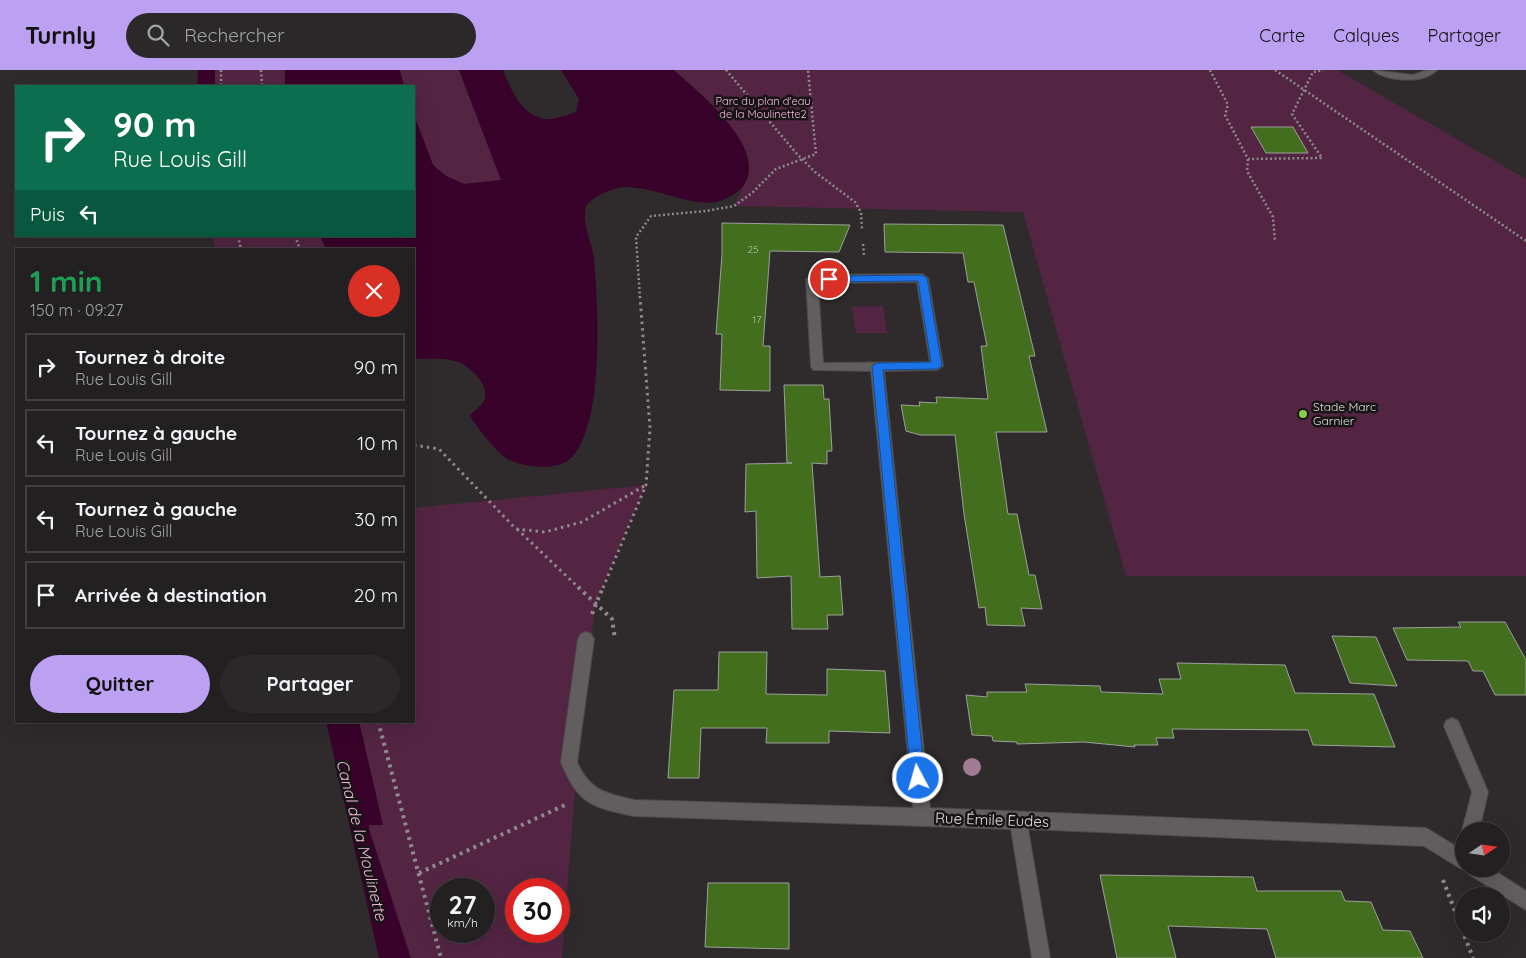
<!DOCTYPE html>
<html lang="fr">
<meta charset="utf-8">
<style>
:root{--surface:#232022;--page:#2b282a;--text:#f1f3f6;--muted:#a3a3a5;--line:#403e40;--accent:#bca0f2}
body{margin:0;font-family:Quicksand,sans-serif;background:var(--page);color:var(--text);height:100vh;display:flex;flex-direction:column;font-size:19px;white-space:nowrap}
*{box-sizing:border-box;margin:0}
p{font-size:16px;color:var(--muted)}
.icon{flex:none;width:28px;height:28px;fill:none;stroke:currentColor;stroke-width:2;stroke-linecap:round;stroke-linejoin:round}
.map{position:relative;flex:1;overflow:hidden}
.panel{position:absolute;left:15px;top:178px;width:400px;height:475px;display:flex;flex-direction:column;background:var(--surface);border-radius:0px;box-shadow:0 5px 20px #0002,0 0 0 1px var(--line)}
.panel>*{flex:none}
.guide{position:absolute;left:15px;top:15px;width:400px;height:152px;border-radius:0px;box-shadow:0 5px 20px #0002,0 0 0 1px var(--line);background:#0b6e4f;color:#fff;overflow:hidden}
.needle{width:32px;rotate:77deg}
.fabs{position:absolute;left:1455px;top:752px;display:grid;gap:10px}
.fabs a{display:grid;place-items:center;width:55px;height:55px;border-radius:50%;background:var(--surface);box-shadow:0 5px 20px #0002,0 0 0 1px var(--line);font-size:25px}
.speed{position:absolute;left:430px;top:808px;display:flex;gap:10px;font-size:25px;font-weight:700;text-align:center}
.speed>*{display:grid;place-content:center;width:65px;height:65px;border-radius:50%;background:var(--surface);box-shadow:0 5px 20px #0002,0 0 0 1px var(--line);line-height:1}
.speed small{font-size:12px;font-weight:400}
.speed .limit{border:8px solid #d22;background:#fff;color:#111}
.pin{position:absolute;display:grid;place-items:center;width:42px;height:42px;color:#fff;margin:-21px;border:2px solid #fff;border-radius:50%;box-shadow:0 1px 5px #0007}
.me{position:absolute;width:55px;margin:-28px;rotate:354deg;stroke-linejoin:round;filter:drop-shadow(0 0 4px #0008)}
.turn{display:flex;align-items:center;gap:18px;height:105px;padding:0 15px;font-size:22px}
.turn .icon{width:65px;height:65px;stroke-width:2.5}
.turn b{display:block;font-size:35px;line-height:42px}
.then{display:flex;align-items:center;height:48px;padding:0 15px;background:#0003;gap:10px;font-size:19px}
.round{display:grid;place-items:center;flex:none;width:52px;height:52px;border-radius:26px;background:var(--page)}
.head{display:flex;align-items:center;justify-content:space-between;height:85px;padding:0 15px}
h1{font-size:30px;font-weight:700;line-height:38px;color:#1e9e55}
.cta{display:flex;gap:10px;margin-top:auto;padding:10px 15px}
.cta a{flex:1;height:58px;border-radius:30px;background:var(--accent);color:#111;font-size:20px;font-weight:700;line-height:58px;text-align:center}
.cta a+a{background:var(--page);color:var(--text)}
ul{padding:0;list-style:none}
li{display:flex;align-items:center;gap:15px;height:68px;margin:0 10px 8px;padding:0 5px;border:2px solid var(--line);border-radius:0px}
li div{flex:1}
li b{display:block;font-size:19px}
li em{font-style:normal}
header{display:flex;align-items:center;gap:30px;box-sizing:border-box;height:70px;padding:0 25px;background:var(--accent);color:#111}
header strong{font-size:24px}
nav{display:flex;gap:28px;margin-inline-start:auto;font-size:18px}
.search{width:350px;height:45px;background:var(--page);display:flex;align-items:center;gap:12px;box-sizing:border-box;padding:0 18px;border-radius:28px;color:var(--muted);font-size:19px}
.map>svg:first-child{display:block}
.green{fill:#532543;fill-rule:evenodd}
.water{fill:#39022a}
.building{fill:#426e1e;stroke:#9da09c}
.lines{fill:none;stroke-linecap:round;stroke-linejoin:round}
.service-casing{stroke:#4c494a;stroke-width:2}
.minor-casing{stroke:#4c494a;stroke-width:2}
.path-far2{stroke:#8e8a8c;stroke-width:2.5;stroke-dasharray:2 2.5;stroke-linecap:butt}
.path-far1{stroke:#8e8a8c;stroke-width:3;stroke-dasharray:2.5 4;stroke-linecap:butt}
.path{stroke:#8e8a8c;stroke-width:4;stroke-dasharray:3 4.5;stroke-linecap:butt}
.service{fill:#625e60;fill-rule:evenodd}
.minor{fill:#625e60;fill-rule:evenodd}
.tree{fill:#a17b92}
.route{fill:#1a73e8;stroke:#114b97}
.poi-dot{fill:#85cf4c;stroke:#161415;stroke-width:2}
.labels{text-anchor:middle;stroke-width:5;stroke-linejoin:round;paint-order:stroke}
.number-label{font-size:10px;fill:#b9c2af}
.far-park-label{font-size:11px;fill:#febce4;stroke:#161415}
.poi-label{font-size:12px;fill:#e1dedf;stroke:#161415;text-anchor:start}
.near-street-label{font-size:15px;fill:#e1dedf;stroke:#161415}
.near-water-label{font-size:16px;font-style:italic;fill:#f6b5dc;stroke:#161415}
</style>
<header>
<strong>Turnly</strong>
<div class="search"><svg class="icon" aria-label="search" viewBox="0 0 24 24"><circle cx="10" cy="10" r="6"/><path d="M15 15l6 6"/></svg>Rechercher</div>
<nav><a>Carte</a><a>Calques</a><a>Partager</a></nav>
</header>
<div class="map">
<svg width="1526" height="888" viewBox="0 0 1526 888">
<rect width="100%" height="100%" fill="#2f2b2d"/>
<g class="green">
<path d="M200 0H284L286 16H199Z"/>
<path d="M400 0H459L501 110 464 114 446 106 433 95 414 45V16H404Z"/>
<path d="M674 0H1337L1526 109V506H1126L1023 142 734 136 748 107 714 36Z"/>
<path d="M213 166H321L325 179H215Z"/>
<path d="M883 236 887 263H856L852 237Z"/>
<path d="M646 415 595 534 574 731 562 888H390L333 651H414V438ZM441 819H484V861H441ZM516 819H559V861H516Z"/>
</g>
<g class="water">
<path d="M198 0H215V16H197Z"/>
<path d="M285 0H400L404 16H285Z"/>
<path d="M459 0H503C511 20 521 45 545 49 554 50 567 45 576 42L579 29 561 0H674C698 22 764 74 746 111 742 121 727 130 716 132 686 136 657 117 626 117 613 117 594 126 586 136 581 152 592 172 594 188 598 235 605 354 571 388 556 402 526 397 509 390 500 386 474 355 470 345 474 341 481 336 484 331 491 316 470 296 458 292 444 287 428 289 414 289V179H326L320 166H414V45L433 95 446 106 464 114 501 110Z"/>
<path d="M326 651H359L383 755H369V759L411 888H379Z"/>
</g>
<g class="building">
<path d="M1251 57H1293L1308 83H1266Z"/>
<path d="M722 153 850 155 839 182 770 181 763 276H770V321L720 320 722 264H716L722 184Z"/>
<path d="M884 154 1003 155 1035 286H1029L1047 362H996L1008 444H1017L1029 505H1035L1042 539 1021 538 1025 556 987 555 985 537 979 538 964 444 955 365H920L906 361 901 335 920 336 919 332 937 333 936 327 988 329 981 276H987L974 212H968L963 183 885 182Z"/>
<path d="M784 315H823L824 329H829L832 381H827V394L812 393 820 507 840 506 843 545H827L828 559H792L791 506 757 508 756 441 745 442 746 394 792 393H787Z"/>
<path d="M1458 552H1505L1526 590V625H1495L1483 601H1473L1468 591 1407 590 1393 558 1461 557Z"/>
<path d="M1332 566 1376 567 1397 616 1350 613Z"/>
<path d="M719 582H767L766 624 827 625V599L885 601 890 663 829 661V673H766L767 658H701L699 708H668L674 620H718Z"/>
<path d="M1177 593 1285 595 1295 623 1374 624 1395 677 1313 675 1308 660 1172 659 1174 668H1156L1158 675H1134L1135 677 1084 672 1017 674V672L993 671 992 666 972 665 966 625 987 627V622H1027L1025 614 1100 616 1101 622 1163 624 1159 609H1181Z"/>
<path d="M1100 805 1253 807 1257 821H1341L1345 831 1371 832 1383 860 1410 861 1423 888H1276L1267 859 1168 856 1176 888H1117Z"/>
<path d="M708 813H789V879L705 877Z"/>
</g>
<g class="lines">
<defs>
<path id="service" d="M1373 0 1413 5 1427 0H1437C1424 14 1387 12 1373 0Z"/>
<g id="minor">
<path d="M922 204 928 208 943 296 937 300 884 301 930 738 1426 758 1464 781V799H1466L1464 800 1458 797 1424 776 1028 759 1050 888H1032L1011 759 634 746C591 737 578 734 561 692L578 569 581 564 586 562 591 564 594 569 577 692C590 721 605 723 634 730L913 738 871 301 813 300 811 297 806 209 812 205ZM917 212 930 292 823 293 818 213Z"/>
<path d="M1452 648 1458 651 1488 722 1479 761H1464V764L1462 761 1472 722 1444 656 1446 651Z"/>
<path d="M1467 799H1492L1526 821V840L1470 805Z"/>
</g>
</defs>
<use href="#service" class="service-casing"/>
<use href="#minor" class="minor-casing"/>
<g class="path-far2">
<path d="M221 0V16"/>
<path d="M261 0 262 16"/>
<path d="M726 0 797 84 815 102 855 132 861 142 862 159"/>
<path d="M1210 0 1228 35 1225 45 1248 89 1322 88 1292 44 1313 2 1323 0"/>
<path d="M1275 0 1526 171"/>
<path d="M1248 89 1247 101 1273 147 1275 172"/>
<path d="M238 166 241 179"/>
<path d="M295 166 300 179"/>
<path d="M863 174 864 185"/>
<path d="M640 228 636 167 651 146 706 141 734 136 752 123 776 99 816 84 808 0"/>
</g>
<g class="path-far1">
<path d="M414 375 439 379 516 459 545 462 582 452 646 415"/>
<path d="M517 459 579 518"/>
<path d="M603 518 646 415 650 358 640 227"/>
</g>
<g class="path">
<path d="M578 517 612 549 615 569"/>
<path d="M592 544 603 517"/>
<path d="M378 651 441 888"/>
<path d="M419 803 565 735"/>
<path d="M1443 810 1473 888"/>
</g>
<use href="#service" class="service"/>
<use href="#minor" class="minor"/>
</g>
<circle class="tree" cx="972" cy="697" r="9"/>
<path class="route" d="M922 205 927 208 942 296 937 299 883 300 925 708 923 713 918 715 914 713 911 708 872 296 877 293 931 292 918 211 829 212 825 209 829 206Z"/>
<circle class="poi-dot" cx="1303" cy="344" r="5"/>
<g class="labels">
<g class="number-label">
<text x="753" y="183">25</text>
<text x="757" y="253">17</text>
</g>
<g class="far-park-label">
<text x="763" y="35">Parc du plan d'eau<tspan x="763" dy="13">de la Moulinette2</tspan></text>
</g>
<g class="poi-label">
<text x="1313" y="341">Stade Marc<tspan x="1313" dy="14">Garnier</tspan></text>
</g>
<g class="near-street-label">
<text transform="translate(992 750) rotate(2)" y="5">Rue Émile Eudes</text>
</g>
<g class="near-water-label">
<text transform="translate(362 770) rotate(76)" y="6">Canal de la Moulinette</text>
</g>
</g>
</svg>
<div class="fabs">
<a><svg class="needle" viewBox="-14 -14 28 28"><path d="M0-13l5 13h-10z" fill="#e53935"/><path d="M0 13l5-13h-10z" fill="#a3a3a5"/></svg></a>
<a><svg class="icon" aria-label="sound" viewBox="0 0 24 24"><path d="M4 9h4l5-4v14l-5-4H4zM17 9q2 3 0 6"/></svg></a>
</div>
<div class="speed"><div>27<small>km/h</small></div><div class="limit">30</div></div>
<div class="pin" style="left:829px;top:209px;background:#d93025"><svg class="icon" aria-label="arrive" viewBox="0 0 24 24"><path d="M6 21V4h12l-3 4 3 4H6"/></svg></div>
<svg class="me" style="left:918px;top:708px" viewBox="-20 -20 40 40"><circle r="17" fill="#1a73e8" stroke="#fff" stroke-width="3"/><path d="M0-11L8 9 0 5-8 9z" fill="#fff"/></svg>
<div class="guide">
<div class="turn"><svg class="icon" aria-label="right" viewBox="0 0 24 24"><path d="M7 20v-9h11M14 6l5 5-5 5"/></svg><div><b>90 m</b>Rue Louis Gill</div></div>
<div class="then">Puis<svg class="icon" aria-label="left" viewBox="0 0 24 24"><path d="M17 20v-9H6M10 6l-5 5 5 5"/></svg></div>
</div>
<section class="panel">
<div class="head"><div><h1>1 min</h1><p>150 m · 09:27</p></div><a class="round" style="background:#d93025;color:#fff"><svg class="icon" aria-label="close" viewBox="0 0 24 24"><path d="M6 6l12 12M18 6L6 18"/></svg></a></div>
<ul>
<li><svg class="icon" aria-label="right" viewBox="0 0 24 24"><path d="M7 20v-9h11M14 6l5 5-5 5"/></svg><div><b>Tournez à droite</b><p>Rue Louis Gill</p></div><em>90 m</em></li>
<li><svg class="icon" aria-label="left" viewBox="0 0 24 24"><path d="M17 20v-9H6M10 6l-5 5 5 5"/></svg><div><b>Tournez à gauche</b><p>Rue Louis Gill</p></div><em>10 m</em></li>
<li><svg class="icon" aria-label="left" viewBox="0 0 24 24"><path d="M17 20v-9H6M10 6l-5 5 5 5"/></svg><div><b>Tournez à gauche</b><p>Rue Louis Gill</p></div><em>30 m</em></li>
<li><svg class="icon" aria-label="arrive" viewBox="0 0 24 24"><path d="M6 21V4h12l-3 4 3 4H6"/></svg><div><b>Arrivée à destination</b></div><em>20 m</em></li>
</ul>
<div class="cta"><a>Quitter</a><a>Partager</a></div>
</section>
</div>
